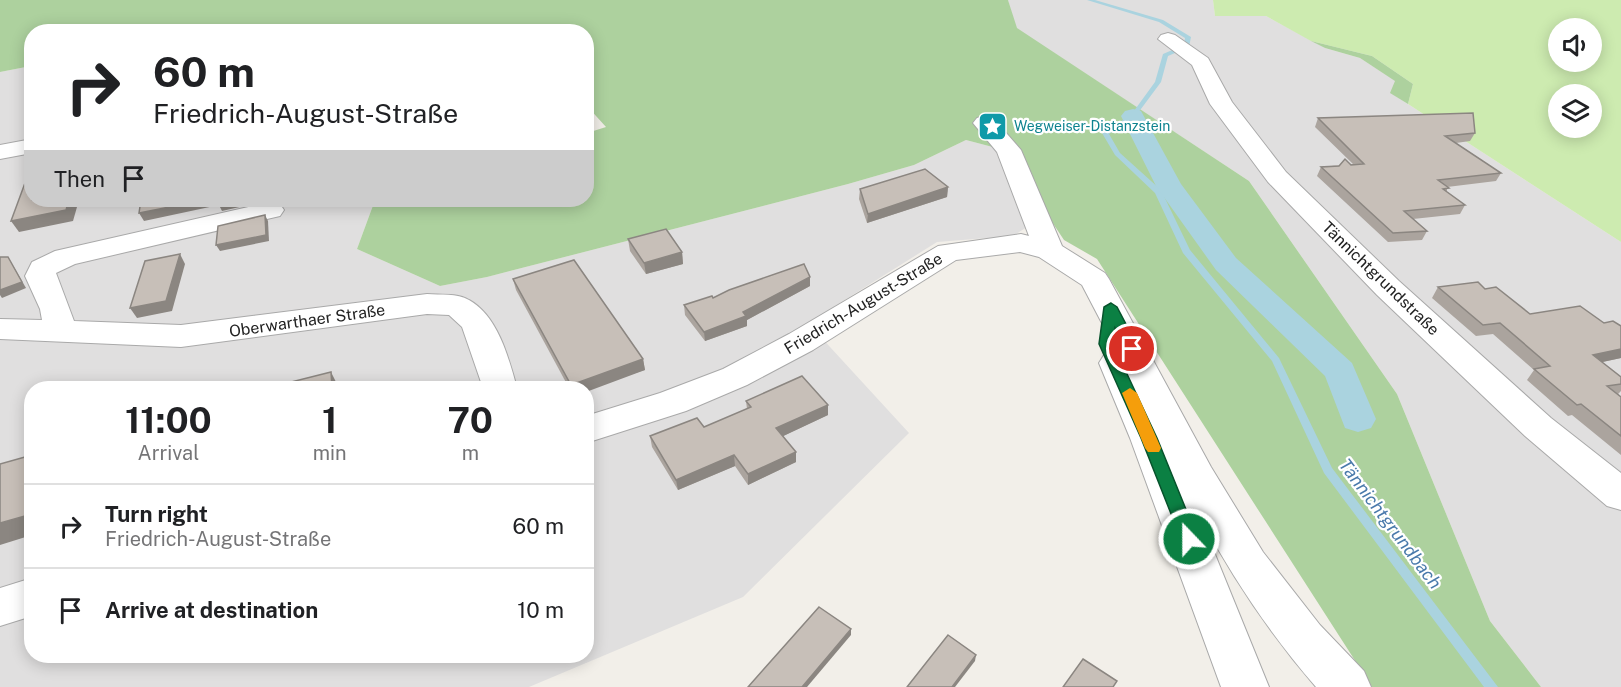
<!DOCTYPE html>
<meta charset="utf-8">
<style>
:root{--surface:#fff;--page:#f2f2f2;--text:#202124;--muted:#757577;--line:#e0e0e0}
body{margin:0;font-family:"Public Sans",sans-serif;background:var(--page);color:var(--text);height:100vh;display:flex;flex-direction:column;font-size:22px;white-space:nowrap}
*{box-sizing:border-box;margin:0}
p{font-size:20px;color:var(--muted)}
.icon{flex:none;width:33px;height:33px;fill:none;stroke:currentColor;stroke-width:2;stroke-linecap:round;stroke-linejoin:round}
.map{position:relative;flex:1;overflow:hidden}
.sheet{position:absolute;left:24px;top:381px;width:570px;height:282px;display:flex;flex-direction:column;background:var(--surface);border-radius:24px;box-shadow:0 3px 15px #0003}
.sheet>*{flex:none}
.top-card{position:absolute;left:24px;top:24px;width:570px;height:183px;border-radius:24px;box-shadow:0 3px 15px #0003;background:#fff;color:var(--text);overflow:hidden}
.buttons{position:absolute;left:1548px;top:18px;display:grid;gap:12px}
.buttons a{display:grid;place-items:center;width:54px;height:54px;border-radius:50%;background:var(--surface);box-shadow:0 3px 15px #0003;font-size:30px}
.pin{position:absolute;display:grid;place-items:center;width:51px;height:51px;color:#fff;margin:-26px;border:3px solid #fff;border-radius:50%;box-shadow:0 2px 6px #0007}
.me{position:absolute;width:66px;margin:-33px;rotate:338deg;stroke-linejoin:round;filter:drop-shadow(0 0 4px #0008)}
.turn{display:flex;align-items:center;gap:21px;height:126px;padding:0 30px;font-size:27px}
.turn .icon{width:78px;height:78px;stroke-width:2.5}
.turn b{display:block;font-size:42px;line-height:51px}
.then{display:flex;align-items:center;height:57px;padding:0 30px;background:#0003;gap:12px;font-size:22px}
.eta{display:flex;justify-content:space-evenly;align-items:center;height:102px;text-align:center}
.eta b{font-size:36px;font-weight:700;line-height:42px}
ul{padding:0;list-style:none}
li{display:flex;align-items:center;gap:18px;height:84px;padding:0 30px;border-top:2px solid var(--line)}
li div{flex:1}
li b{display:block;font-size:22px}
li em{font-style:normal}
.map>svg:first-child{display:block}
.residential{fill:#e0dfdf;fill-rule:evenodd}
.grass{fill:#cdebb0;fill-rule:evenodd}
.forest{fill:#add19e}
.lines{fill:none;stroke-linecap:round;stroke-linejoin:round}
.stream{fill:#aad3df;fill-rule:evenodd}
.canal{fill:#aad3df;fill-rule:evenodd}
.minor-casing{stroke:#a9a9a9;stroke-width:2}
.minor{fill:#fff;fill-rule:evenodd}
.wall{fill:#aba49e}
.shaded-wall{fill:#8b8681}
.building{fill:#c7bfb8;stroke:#8b8681;stroke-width:1.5}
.route{fill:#0b8043;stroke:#07532c;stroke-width:1.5}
.slow{fill:#f59e0b}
.labels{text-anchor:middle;stroke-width:4.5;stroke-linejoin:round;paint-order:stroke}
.far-culture-label{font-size:14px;fill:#0d838f;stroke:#fff;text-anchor:start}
.street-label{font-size:16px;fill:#222;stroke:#fff}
.water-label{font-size:18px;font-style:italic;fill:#4a7aab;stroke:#fff}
</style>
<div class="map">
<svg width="1621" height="687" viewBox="0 0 1621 687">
<rect width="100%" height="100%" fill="#f2efe9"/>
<g class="residential">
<path d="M1008 0H1213L1215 16H1266L1325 48 1360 58 1396 81 1391 93 1621 242V687H1541L1490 621 1397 394 1249 181 1016 28Z"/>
<path d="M31 66 32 200H375L357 249 440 286 487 277 848 184 914 165 966 140 1004 150 1027 227 1013 236 937 242 808 323 909 433 743 597 529 687H0V72ZM32 388H586V656H32Z"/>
</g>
<path class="grass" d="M1213 0H1621V242L1408 104 1413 84 1372 56 1311 41 1266 16H1215ZM1558 28H1592V62H1558ZM1558 94H1592V128H1558Z"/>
<g class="forest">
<path d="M0 0H1008L1017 28 1249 181 1397 394 1490 621 1541 687H1372L1097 259 1064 240 1004 150 966 140 914 165 848 184 487 277 440 286 357 249 375 200H586L587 133 606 127 587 106 586 32H32L31 66 0 72Z"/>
<path d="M1311 41 1372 56 1413 84 1408 104 1390 93 1395 81 1360 58 1325 48Z"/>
</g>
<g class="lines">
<path class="stream" d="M1087 0H1095L1163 20 1191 37 1189 47 1168 56 1161 82 1135 117 1109 134 1120 153 1161 190 1190 250 1279 358 1332 468 1498 687H1484L1324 473 1272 361 1183 253 1155 193 1115 155 1102 133 1131 115 1155 82 1163 54 1184 45 1185 38 1159 22Z"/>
<path class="canal" d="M1133 109 1141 111 1181 184 1236 258 1352 363 1376 419 1371 428 1358 432 1345 428 1325 376 1216 270 1156 186 1121 116 1125 111Z"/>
<defs>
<g id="minor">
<path d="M1168 33 1175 35 1208 58 1232 102 1286 172 1399 281 1551 418 1621 473V510L1607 506 1525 436 1377 295 1268 182 1210 104 1192 65 1158 39 1161 35Z"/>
<path d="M985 116 993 118 1021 150 1062 246 1105 273 1109 279 1211 467 1263 552 1320 625 1364 671 1371 687H1316C1270 634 1232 577 1199 515L1269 687H1221L1130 438 1099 363 1104 355 1117 352 1082 285 1039 257 1020 252 956 260 813 350 747 385 686 411 586 443V416L660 393 723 369 789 334 938 246 1021 234 1029 236 997 152 973 123 977 118Z"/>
<path d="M32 139V153L0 159V145Z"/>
<path d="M270 202 280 204 284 210 280 216 75 264 56 273 74 321 181 325 427 294C440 295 457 293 469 300 498 316 509 359 517 388H483L462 327 449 315 427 314 181 347 0 339V319L42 320 40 309 25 276 32 262 55 251Z"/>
<path d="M32 578V616L0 626V588Z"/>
</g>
</defs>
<use href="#minor" class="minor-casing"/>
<use href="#minor" class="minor"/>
</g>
<g class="wall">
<path d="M1318 118 1475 133 1470 141 1456 143 1501 173 1496 181 1447 187V192L1465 205 1460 214 1413 219 1427 231 1422 240 1388 242 1317 176 1321 167 1353 164 1315 127Z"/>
<path d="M948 187 947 197 867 223 859 199 860 189Z"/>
<path d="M628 239 682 252 683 264 646 274 630 251Z"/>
<path d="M513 279 643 359 645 370 586 388H569L516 290Z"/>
<path d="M810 286 747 320V326L705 341 685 315 684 305 713 298Z"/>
<path d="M1438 287 1485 289 1530 314 1604 323 1621 326V358L1602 362 1621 377V391L1618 394 1621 397V455L1572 415 1568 416 1527 380 1534 370 1493 334 1476 336 1432 298Z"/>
<path d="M746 401 828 415 783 436 796 452V462L748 485 735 466 678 490 652 447 650 436 704 427 747 409Z"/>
</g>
<g class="shaded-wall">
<path d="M948 187 947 197 867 223 868 214Z"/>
<path d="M69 200H79L73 221 19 232 11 221Z"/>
<path d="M205 200H266V201L222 211 219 205 144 221 139 213Z"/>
<path d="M265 215 268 221 269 241 220 251 216 245Z"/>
<path d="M682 252 683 264 646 274 644 263Z"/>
<path d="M180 254 185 264 172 311 137 318 130 308Z"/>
<path d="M8 257 26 288 2 298 0 295V290Z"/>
<path d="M810 277V286L747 320V326L705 341 704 332 743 312Z"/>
<path d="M1621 349V358L1584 366 1593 355Z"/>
<path d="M643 359 645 370 586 392V388H572L571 385Z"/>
<path d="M331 372 337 384V388H332Z"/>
<path d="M828 405V415L777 439 776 428Z"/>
<path d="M796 452V462L748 485V474Z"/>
<path d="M734 455 735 466 678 490 676 480Z"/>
<path d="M32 514V535L0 545V523Z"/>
<path d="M851 629V635L807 687H802Z"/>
<path d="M976 655 975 661 955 687H952Z"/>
</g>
<g class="building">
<path d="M1473 113 1475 133 1445 136 1501 173 1438 180 1449 188 1443 189 1465 205 1404 211 1427 231 1393 233 1321 167 1339 166 1345 159 1351 165 1364 164 1318 118Z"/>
<path d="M32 164V200H69L66 210 11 221Z"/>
<path d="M925 169 948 187 868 214 860 189Z"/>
<path d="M141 200H205L139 213Z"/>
<path d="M218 200H233L218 203Z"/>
<path d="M265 215 266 235 216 245 218 226Z"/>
<path d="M666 229 682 252 644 263 628 239Z"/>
<path d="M180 254 166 301 130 308 145 261Z"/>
<path d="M0 257H8L22 282 0 290Z"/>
<path d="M574 260 643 359 571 385 513 279Z"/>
<path d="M804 264 810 277 743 312 746 316 704 332 684 305 712 296 713 298 729 290Z"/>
<path d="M1478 282 1485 289 1496 287 1530 314 1580 306 1604 323 1613 321 1621 326V349L1593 355 1621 377V384L1607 386 1621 397V436L1581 404 1577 405 1534 369 1550 366 1500 323 1483 325 1438 287Z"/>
<path d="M331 372 332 388H279V385Z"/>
<path d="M802 376 828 405 776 428 796 452 748 474 734 455 676 480 650 436 697 418 704 427 751 407 746 401Z"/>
<path d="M32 455V514L0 523V464Z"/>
<path d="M819 607 851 629 802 687H748Z"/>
<path d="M948 635 976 655 952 687H907Z"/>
<path d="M1083 659 1117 681 1113 687H1063Z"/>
</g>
<path class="route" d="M1111 303 1117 307 1139 349 1137 352H1127L1115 328 1113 344 1157 438 1198 539 1195 544H1183L1181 539 1141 438 1099 344 1104 307Z"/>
<path class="slow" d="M1130 388 1137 393 1161 448 1159 452H1148L1145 448 1122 393Z"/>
<defs>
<symbol id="sight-square" viewBox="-11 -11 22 22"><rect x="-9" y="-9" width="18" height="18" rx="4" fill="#0f9aa8" stroke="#fff"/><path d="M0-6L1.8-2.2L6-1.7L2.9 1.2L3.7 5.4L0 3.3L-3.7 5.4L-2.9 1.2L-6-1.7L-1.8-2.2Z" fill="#fff"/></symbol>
</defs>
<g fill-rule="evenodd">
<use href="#sight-square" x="976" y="110" width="33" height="33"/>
</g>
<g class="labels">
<g class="far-culture-label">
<text x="1014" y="131">Wegweiser-Distanzstein</text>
</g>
<g class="street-label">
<text transform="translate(1381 278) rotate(44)" y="6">Tännichtgrundstraße</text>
<text transform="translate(863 303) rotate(-31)" y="6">Friedrich-August-Straße</text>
<text transform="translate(307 320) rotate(-8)" y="6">Oberwarthaer Straße</text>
</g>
<g class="water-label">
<text transform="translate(1390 524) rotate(53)" y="6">Tännichtgrundbach</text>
</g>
</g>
</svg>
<div class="buttons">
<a><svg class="icon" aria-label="sound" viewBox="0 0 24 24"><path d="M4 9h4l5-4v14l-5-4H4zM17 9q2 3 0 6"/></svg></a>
<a><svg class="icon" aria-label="layers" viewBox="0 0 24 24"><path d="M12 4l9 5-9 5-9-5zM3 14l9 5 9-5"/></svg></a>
</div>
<div class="pin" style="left:1132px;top:349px;background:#d93025"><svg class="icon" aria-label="arrive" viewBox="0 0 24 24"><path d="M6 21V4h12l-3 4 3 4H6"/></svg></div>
<svg class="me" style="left:1189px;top:539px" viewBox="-20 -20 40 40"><circle r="17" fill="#0b8043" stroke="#fff" stroke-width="3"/><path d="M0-11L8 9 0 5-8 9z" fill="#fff"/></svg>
<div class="top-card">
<div class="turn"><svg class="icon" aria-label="right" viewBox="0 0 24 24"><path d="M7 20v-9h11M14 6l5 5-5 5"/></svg><div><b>60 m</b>Friedrich-August-Straße</div></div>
<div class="then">Then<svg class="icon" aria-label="arrive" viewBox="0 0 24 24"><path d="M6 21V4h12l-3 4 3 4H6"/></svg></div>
</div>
<section class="sheet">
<div class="eta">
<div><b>11:00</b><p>Arrival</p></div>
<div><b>1</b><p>min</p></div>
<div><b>70</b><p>m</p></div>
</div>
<ul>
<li><svg class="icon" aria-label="right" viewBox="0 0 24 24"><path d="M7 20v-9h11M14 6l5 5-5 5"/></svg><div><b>Turn right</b><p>Friedrich-August-Straße</p></div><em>60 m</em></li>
<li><svg class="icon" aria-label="arrive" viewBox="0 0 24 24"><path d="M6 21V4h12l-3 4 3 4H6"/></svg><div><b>Arrive at destination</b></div><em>10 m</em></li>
</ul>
</section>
</div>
